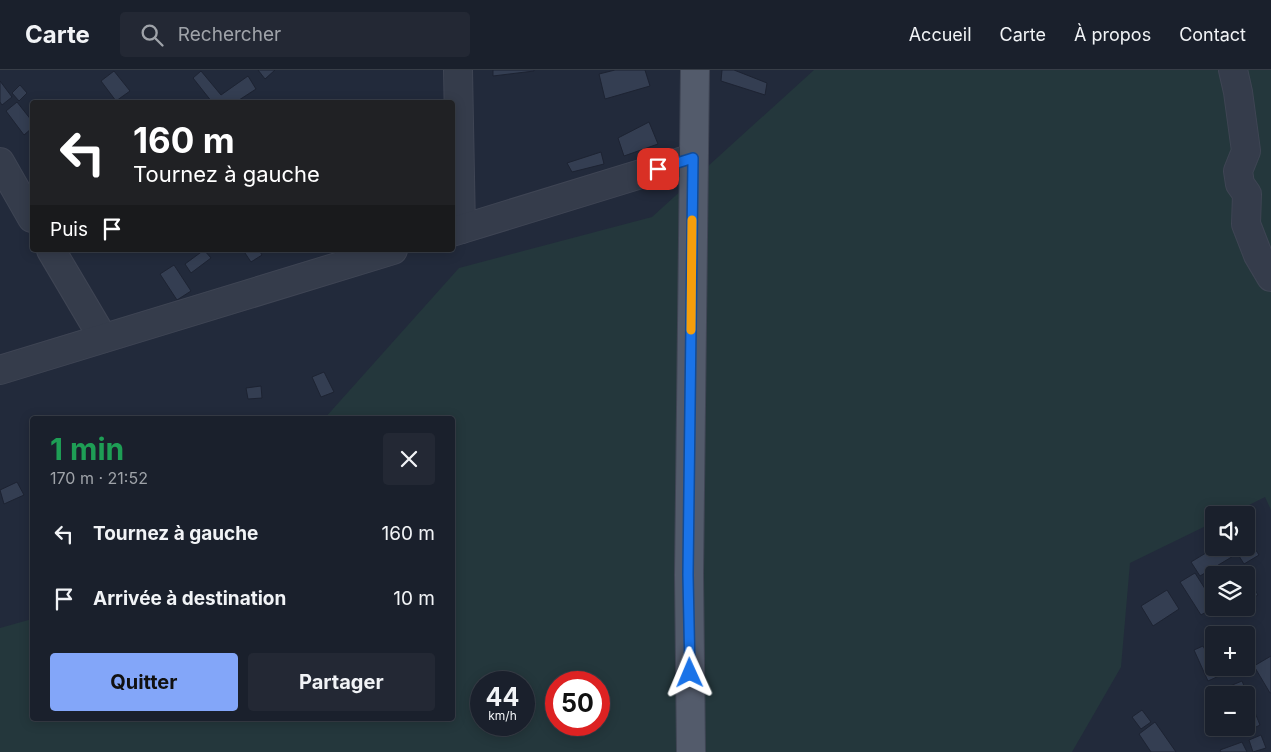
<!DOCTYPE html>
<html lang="fr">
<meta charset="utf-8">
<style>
:root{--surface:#1a202c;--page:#232834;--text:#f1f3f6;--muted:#9fa3a9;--line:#383e48;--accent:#83a6f9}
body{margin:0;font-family:Inter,sans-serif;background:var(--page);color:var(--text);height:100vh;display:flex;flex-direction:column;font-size:19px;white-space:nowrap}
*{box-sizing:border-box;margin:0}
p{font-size:16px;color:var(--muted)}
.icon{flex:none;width:28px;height:28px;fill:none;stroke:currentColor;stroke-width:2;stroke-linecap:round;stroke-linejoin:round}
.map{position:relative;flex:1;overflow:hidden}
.drawer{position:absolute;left:30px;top:346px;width:425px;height:305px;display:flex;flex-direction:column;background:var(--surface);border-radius:5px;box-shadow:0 2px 12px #0003,0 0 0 1px var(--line)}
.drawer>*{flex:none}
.top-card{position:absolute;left:30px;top:30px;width:425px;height:152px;border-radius:5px;box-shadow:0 2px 12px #0003,0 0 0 1px var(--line);background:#202124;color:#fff;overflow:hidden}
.controls{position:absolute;left:1205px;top:436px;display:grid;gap:10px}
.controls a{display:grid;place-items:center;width:50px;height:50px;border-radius:5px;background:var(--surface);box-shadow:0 2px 12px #0003,0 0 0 1px var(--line);font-size:25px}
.speed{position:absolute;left:470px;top:601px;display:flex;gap:10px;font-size:25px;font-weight:700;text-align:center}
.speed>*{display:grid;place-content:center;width:65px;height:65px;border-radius:50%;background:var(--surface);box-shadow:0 2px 12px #0003,0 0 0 1px var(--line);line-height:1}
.speed small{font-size:12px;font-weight:400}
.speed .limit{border:8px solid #d22;background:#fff;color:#111}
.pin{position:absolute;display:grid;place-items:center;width:42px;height:42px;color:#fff;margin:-21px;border-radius:10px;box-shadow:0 2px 8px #0006}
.me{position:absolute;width:55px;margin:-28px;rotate:359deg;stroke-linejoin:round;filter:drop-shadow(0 0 4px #0008)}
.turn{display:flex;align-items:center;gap:18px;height:105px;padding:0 20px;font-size:22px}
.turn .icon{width:65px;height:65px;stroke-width:2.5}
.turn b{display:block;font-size:35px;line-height:42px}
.then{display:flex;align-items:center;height:48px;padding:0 20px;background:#0003;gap:10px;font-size:19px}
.round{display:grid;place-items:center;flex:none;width:52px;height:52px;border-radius:5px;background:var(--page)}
.overview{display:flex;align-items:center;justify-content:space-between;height:85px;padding:0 20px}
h1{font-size:30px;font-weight:700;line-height:38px;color:#1e9e55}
.cta{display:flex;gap:10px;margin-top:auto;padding:10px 20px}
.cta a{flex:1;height:58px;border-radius:5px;background:var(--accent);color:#111;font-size:20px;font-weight:700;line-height:58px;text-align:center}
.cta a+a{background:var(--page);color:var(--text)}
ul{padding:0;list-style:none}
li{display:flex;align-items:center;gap:15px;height:65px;padding:0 20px}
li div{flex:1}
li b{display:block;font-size:19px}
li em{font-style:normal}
header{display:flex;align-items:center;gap:30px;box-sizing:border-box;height:70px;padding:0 25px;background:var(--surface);border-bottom:1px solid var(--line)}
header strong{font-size:24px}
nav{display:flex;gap:28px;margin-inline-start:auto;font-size:18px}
.search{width:350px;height:45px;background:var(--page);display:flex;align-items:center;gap:12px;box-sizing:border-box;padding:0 18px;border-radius:5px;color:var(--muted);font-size:19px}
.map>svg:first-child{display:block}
.green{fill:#24373c;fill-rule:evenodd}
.building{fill:#343e52;stroke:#1d2332}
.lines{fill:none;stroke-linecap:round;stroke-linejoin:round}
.minor-casing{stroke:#3f4554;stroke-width:30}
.major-casing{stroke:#3f4554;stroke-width:30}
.minor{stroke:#353c4b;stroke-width:28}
.major{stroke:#535b6b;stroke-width:28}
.route-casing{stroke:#114b97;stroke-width:12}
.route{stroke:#1a73e8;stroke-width:9}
.slow{stroke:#f59e0b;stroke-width:9}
</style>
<header>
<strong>Carte</strong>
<div class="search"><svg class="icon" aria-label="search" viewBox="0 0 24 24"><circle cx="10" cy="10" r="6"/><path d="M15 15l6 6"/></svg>Rechercher</div>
<nav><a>Accueil</a><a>Carte</a><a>À propos</a><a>Contact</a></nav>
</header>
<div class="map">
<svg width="1271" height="682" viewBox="0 0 1271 682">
<rect width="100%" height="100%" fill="#222a3b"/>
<path class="green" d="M814 0H1271V440L1265 427 1229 445H1214V452L1130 493 1121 597 1072 682H0V558L32 549V649H452V349H324L459 198 652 147ZM481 612H524V655H481ZM556 612H599V655H556Z"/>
<g class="building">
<path d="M258 0H275L265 9Z"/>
<path d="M493 0H534V1L493 6Z"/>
<path d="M615 0H645L650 16 605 29 599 4Z"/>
<path d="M722 0H734L767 13 765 25 721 11Z"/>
<path d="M114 1 130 21 116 31 101 11Z"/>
<path d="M201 1 221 25 248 6 256 19 236 32H212L193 8Z"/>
<path d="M0 11 12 27 2 35 0 32Z"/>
<path d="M20 15 27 23 19 31 12 23Z"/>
<path d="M17 32 32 51V58L24 65 6 41Z"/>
<path d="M649 52 658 74 624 86 618 68Z"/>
<path d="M601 82 604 94 572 102 567 93Z"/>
<path d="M204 180 211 188 191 203 185 194Z"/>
<path d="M243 180H259L262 185 251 192Z"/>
<path d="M174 195 191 221 177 230 160 204Z"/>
<path d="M324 302 334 322 321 327 312 307Z"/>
<path d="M261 316 262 328 248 329 246 318Z"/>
<path d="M17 412 24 425 4 434 0 420Z"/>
<path d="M1246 465 1259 485 1244 494 1234 478H1246Z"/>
<path d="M1214 478H1230L1235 485 1200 506 1191 492Z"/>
<path d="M1195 503 1214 533V537L1201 545 1180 512Z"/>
<path d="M1246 506 1258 525 1246 532Z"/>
<path d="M1167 520 1179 539 1153 556 1141 536Z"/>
<path d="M1219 538H1237L1224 546Z"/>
<path d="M1203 576 1219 606 1208 611 1194 580Z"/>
<path d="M1271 586V623H1270L1254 596Z"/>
<path d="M1242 611 1260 655 1248 661 1246 625H1233L1230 616Z"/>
<path d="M1222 617 1225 625H1214V646L1206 623Z"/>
<path d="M1142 640 1151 652 1141 659 1132 647Z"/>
<path d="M1155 652 1176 682H1151L1139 664Z"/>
<path d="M1261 665 1266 678 1253 682 1249 670Z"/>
<path d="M1242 672 1247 682H1221L1220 680Z"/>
</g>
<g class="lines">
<defs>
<g id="minor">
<path d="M458 0 461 159"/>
<path d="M1233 0 1238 22 1246 81 1238 101 1240 114 1247 124 1246 154 1258 185 1271 207"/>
<path d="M0 92 32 148"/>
<path d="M452 162 693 88"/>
<path d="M51 180 103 268"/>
<path d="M0 300 393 180"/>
</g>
<path id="major" d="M691 682 689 505 695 0"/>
</defs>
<use href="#minor" class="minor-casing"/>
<use href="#major" class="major-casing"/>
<use href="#minor" class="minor"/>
<use href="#major" class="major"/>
</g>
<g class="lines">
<defs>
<path id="route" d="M658 99 693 88 688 505 690 603"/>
</defs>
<use href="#route" class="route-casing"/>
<use href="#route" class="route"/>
<path class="slow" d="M691 260 692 150"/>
</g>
</svg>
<div class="controls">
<a><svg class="icon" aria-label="sound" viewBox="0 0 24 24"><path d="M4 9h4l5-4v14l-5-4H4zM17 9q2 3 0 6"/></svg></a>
<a><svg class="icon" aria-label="layers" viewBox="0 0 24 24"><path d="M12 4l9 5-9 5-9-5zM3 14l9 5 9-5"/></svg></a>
<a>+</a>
<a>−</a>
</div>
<div class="speed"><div>44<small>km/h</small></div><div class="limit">50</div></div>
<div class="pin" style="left:658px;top:99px;background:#d93025"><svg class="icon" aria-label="arrive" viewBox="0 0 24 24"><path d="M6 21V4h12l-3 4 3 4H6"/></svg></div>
<svg class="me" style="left:690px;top:603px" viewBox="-20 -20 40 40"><path d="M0-17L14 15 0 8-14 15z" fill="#1a73e8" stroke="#fff" stroke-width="4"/></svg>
<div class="top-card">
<div class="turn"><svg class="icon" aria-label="left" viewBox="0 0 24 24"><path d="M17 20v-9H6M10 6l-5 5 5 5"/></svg><div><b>160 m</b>Tournez à gauche</div></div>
<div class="then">Puis<svg class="icon" aria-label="arrive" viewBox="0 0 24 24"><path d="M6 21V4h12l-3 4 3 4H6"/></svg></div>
</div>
<section class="drawer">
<div class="overview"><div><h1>1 min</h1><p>170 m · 21:52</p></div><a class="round"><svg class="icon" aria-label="close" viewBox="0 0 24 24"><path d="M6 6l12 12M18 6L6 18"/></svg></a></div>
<ul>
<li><svg class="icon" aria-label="left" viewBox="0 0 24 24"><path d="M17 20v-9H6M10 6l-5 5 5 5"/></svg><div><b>Tournez à gauche</b></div><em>160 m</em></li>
<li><svg class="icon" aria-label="arrive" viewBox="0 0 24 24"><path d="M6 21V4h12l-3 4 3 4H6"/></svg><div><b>Arrivée à destination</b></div><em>10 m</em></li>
</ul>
<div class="cta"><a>Quitter</a><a>Partager</a></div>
</section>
</div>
